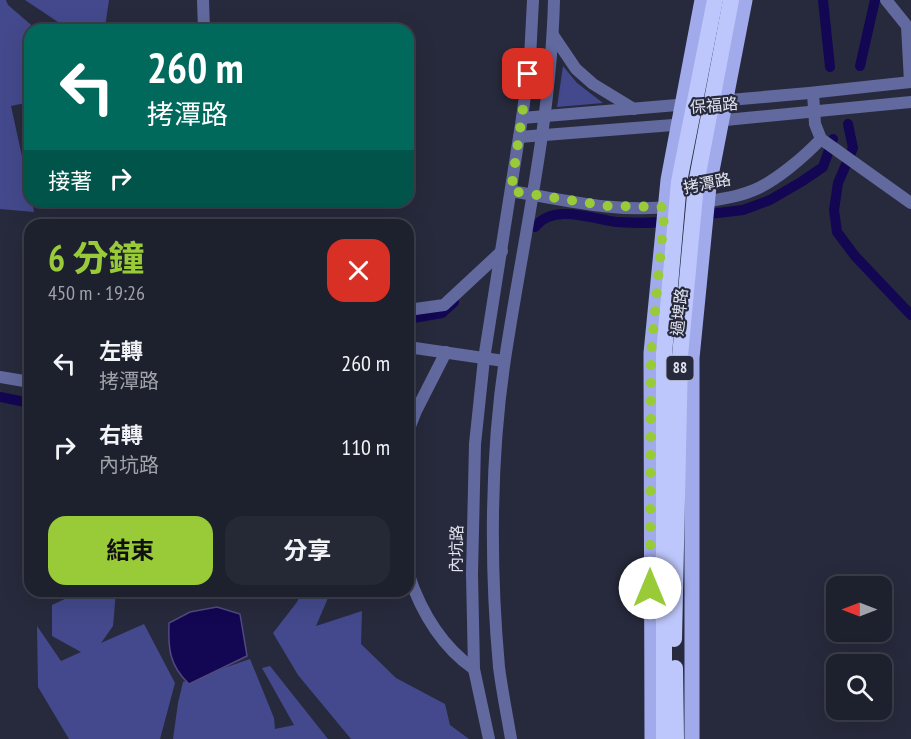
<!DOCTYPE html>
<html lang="zh-TW">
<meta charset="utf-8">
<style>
:root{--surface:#1d202d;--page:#252835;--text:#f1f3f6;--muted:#a0a3aa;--line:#3b3e49;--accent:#98cb37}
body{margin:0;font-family:"PT Sans Narrow","Noto Sans TC",sans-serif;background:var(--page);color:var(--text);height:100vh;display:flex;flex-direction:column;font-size:22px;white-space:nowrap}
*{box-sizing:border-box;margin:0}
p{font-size:20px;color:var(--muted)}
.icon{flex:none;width:33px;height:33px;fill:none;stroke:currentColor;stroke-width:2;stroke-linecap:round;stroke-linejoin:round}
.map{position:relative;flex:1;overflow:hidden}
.side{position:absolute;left:24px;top:219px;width:390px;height:378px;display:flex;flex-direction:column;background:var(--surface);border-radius:18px;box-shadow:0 6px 24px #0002,0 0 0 2px var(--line)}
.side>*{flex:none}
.banner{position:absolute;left:24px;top:24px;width:390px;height:183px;border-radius:18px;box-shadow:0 6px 24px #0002,0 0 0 2px var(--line);background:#00695c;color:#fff;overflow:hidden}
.needle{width:39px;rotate:270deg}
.tools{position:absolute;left:826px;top:576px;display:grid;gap:12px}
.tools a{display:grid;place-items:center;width:66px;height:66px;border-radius:12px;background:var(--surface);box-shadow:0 6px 24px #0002,0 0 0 2px var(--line);font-size:30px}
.pin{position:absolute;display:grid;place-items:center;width:51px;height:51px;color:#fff;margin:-26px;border-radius:12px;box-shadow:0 3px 9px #0006}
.me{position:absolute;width:66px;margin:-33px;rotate:0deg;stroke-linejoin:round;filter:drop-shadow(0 0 4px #0008)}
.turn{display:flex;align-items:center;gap:21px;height:126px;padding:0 24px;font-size:27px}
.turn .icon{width:78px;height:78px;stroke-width:2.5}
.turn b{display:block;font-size:42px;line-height:51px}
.then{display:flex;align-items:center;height:57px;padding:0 24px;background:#0003;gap:12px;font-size:22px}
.round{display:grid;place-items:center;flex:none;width:63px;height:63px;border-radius:18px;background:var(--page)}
.headline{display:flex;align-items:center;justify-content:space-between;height:102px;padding:0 24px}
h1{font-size:36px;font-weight:700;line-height:45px;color:var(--accent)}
.primary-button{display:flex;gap:12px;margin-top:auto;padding:12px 24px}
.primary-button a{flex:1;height:69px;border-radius:18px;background:var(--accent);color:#111;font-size:24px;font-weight:700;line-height:69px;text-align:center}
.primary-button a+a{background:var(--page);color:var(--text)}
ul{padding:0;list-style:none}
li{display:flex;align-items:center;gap:18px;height:84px;padding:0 24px}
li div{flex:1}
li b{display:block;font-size:22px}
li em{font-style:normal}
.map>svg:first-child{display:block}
.green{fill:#43498c}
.water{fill:#130652;stroke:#514981;stroke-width:1.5}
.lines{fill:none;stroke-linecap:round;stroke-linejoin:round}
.canal{stroke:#130652;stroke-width:10}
.minor{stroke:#62699e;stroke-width:12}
.major{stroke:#a1abec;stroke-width:15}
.highway-bridge{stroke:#bec7fb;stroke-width:16}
.route{stroke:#98cb37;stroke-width:10;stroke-dasharray:0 18}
.labels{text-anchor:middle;stroke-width:4.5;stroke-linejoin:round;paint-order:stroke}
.shield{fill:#272a3c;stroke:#aaacba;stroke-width:1.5}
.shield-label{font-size:15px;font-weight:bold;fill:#e2e4f0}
.street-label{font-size:16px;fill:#e2e4f0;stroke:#272a3c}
</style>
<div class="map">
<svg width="911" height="739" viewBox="0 0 911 739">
<rect width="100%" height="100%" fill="#272a3c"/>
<g class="green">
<path d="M0 0H6L8 5 37 30H30V102L11 106 30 193V201H32L34 212 0 209Z"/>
<path d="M25 0H109L105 27 102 30H70Z"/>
<path d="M563 66 577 83 603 103 557 107Z"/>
<path d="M82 591H116L113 626 101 643 144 624 175 683 160 739H69L38 687 37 626 61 661 81 652 52 636V605Z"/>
<path d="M302 591H331L316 626 362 611 361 644 396 678 445 704 450 725 469 739H351L298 675 273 633 297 602Z"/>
<path d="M250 659 274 718 275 729 294 725 262 668 270 666 328 739H173L178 703 183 682Z"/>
</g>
<path class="water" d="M217 607 240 614 247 656 189 684C169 665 168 648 169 623L190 612Z"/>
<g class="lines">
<g class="canal">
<path d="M823 0 830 67"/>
<path d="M860 66 875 0"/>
<path d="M848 124 853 148 838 183 834 210 837 232 855 256 911 315"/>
<path d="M701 215 743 210 770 200 801 182 823 167 833 139"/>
<path d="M535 227C553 203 593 219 616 222 634 223 651 224 668 221"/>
<path d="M408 319 442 313 454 302"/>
<path d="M0 397 30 403"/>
</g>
<g class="minor">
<path d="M203 0 204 30"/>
<path d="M886 0 907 26 910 82"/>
<path d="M553 35 576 69 593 84 634 109"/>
<path d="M813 93 815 124 821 139 911 203"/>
<path d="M718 101 809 93 911 82"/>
<path d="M522 118 689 104"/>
<path d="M715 121 911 102"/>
<path d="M519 137 686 124"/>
<path d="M511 191C564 200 620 214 674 206"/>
<path d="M700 202C718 200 738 197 754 190 776 181 805 156 821 139"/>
<path d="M408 310 444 305 502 251"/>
<path d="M408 347 504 361"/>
<path d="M0 377 30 382"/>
<path d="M408 431 416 411 446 352"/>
<path d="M408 573C421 612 441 646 474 669"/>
<path d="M489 739 474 669 472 574 475 444 484 359 522 118 530 58 533 0"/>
<path d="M511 739C507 715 502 691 499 667 490 568 490 458 505 359 523 240 551 121 554 0"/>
</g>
<g class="major">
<path d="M652 739 651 353 668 180 702 0"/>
<path d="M692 739V358L709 186 745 0"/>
</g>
<g class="highway-bridge">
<path d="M674 639 680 356 696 184 731 0"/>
<path d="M675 668 676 739"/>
<path d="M664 739V354L679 182 715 0"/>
</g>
</g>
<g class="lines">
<path class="route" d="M528 74 511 191 608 206 665 207 651 353 650 588"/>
</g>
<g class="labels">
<rect class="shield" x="666.5" y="356" width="27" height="24" rx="4.5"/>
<g class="shield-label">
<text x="680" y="373">88</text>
</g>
<g class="street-label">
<text transform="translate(714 105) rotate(-5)" y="6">保福路</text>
<text transform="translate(707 183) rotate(-11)" y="6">拷潭路</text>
<text transform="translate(679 312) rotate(-84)" y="6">過埤路</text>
<text transform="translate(456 549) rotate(-89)" y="6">內坑路</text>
</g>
</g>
</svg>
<div class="tools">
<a><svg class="needle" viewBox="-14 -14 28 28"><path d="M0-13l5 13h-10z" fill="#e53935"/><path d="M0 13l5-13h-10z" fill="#a0a3aa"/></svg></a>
<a><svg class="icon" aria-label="search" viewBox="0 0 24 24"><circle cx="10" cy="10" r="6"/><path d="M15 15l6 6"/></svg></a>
</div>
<div class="pin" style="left:528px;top:74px;background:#d93025"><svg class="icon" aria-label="arrive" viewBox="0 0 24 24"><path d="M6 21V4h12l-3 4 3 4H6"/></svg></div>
<svg class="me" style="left:650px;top:588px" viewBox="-20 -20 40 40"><circle r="19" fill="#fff"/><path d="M0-13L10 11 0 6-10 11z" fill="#98cb37"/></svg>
<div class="banner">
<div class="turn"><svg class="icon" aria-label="left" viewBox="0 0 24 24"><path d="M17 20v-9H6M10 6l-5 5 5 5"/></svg><div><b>260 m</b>拷潭路</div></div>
<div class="then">接著<svg class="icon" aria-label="right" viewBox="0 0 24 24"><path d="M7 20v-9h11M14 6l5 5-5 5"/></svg></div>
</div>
<section class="side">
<div class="headline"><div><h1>6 分鐘</h1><p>450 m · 19:26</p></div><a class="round" style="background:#d93025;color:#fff"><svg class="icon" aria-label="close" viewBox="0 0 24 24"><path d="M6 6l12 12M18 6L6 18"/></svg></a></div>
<ul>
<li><svg class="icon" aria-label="left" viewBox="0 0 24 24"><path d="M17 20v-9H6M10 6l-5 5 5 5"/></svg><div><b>左轉</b><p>拷潭路</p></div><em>260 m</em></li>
<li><svg class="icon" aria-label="right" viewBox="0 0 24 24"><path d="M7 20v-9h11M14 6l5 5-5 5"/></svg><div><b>右轉</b><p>內坑路</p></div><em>110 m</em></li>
</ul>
<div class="primary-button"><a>結束</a><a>分享</a></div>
</section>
</div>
